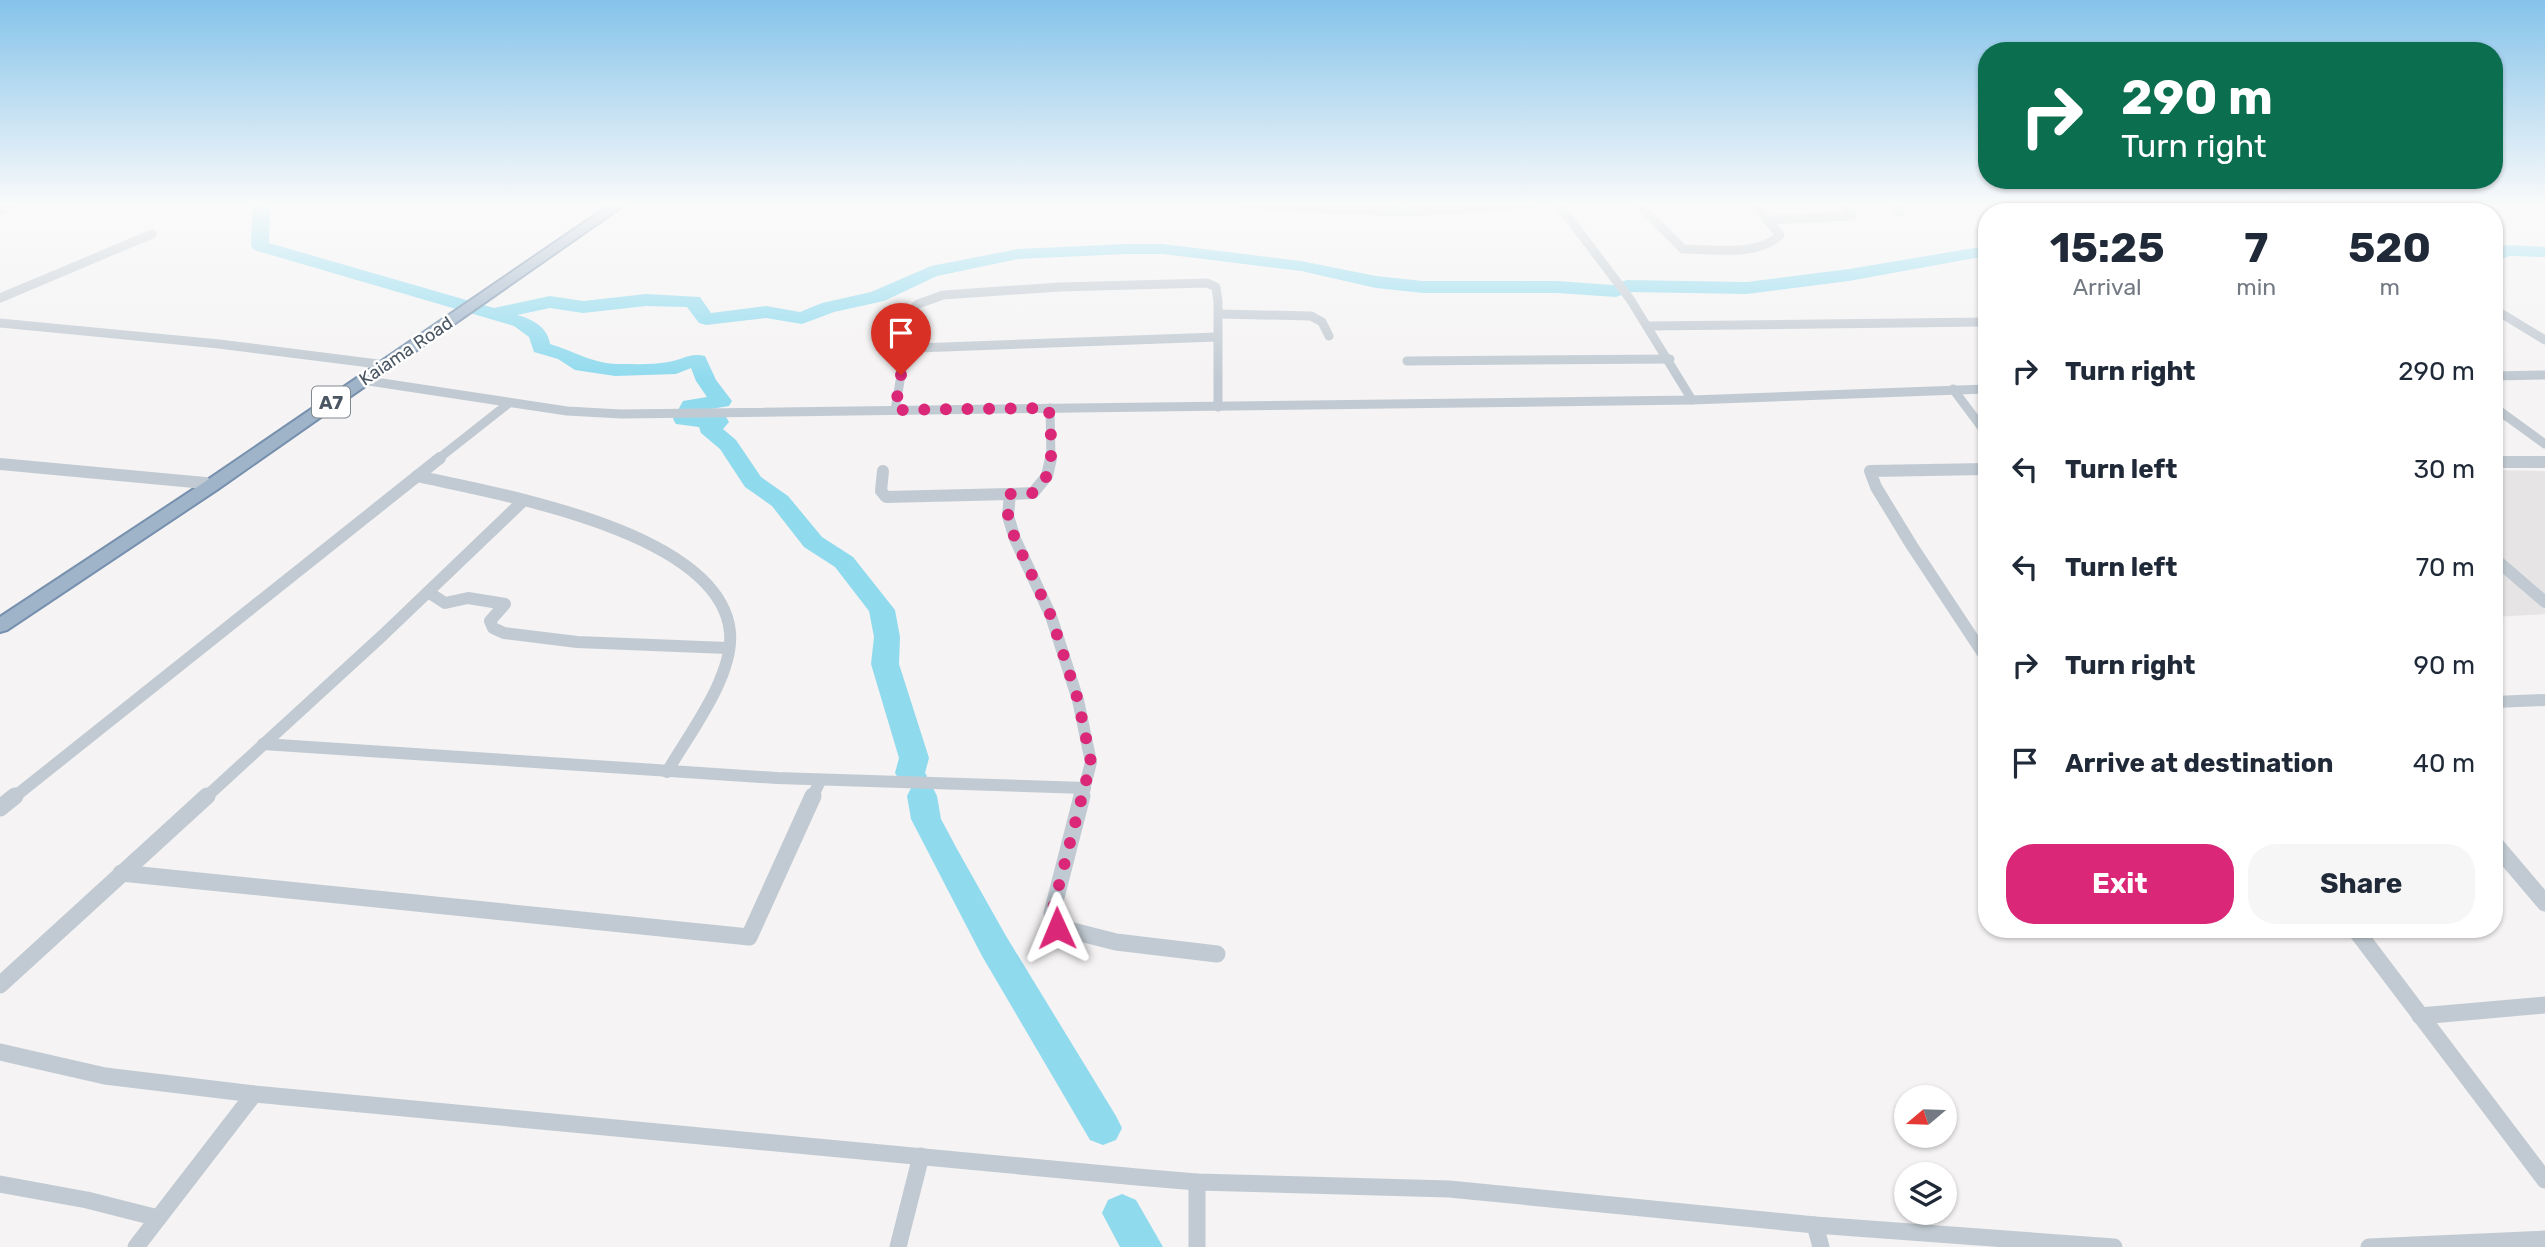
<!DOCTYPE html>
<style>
:root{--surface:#fff;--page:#f6f6f7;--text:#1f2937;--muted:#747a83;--accent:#db2777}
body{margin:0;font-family:Rubik,sans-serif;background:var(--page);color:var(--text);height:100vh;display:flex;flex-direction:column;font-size:26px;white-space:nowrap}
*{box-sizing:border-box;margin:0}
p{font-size:23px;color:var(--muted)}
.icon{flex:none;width:38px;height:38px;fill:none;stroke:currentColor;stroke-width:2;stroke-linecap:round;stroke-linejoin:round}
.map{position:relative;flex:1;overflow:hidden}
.panel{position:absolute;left:1978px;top:203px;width:525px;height:735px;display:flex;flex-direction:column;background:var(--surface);border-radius:28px;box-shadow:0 2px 5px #0004}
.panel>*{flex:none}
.top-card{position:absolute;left:1978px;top:42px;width:525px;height:147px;border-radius:28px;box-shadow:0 2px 5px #0004;background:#0b6e4f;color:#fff;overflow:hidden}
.needle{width:46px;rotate:251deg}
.buttons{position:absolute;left:1894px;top:1085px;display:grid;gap:14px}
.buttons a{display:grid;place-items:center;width:63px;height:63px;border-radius:50%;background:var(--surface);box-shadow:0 2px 5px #0004;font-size:35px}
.pin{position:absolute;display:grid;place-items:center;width:60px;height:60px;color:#fff;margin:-72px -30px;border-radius:50% 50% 50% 0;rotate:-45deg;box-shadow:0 0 7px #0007}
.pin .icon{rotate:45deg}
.me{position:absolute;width:77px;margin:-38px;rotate:359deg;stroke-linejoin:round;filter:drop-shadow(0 0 5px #0008)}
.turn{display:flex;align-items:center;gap:24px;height:147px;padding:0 28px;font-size:32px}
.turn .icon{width:91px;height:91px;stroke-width:2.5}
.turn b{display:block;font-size:49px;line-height:60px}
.eta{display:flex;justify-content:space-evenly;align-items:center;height:119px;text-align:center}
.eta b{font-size:42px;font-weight:700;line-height:49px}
.cta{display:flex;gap:14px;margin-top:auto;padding:14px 28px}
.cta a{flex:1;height:80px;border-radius:28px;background:var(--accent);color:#fff;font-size:28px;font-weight:700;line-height:80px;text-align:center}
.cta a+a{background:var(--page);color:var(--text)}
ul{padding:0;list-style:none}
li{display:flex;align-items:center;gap:21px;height:98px;padding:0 28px}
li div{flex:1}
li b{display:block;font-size:26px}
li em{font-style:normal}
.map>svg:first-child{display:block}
.education{fill:#e6e4e5}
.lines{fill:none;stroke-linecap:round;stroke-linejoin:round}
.river{fill:#90daee;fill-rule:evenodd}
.trunk-casing{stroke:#7690ad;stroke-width:4}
.minor-far2{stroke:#c1cad2;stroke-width:9}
.minor-far1{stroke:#c1cad2;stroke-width:12}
.minor{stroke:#c1cad2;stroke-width:17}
.trunk{fill:#9fb4c9;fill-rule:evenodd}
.route{stroke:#db2777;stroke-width:12;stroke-dasharray:0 21.6}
.labels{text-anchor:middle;stroke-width:5;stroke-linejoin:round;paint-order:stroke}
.far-street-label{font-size:18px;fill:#4a5661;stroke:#fff}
.shield{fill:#fff;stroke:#808990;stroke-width:2}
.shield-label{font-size:19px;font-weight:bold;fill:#4a5661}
</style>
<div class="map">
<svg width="2545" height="1247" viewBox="0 0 2545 1247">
<rect width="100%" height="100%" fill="#f5f3f3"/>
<path class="education" d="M2494 470 2545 471V614L2494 617Z"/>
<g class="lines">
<g class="river">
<path d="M249 205H266L270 209 269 243 494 308 550 296 583 301 646 294 700 297 711 313 766 306 800 312 822 303 871 292 931 266 1018 249 1126 244H1163L1301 261 1376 276 1423 281H1557L1613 285 1627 280 1747 282 1849 269 1986 246V256L1849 281 1747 294 1630 292 1616 297 1557 293H1423L1376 288 1301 271 1163 254H1126L1018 259 937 276 884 301 834 312 802 324 766 318 706 325 699 323 687 307 646 306 583 313 550 308 517 315C533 319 548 328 550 344 574 351 593 364 619 364 635 364 653 365 668 362 682 360 690 352 705 356L716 380 732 401 729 406 699 411 698 414 726 417 729 422 723 429 736 440 761 477 788 496 822 537 853 557 895 610 900 637 899 664 929 758 925 773 927 776 922 784 912 787 902 784 895 773 899 758 871 664 874 637 869 611 835 567 804 547 772 506 745 487 720 449 701 433 699 427 676 424 673 419 683 401 707 397 696 381 691 368 676 374 615 376 575 370 558 359 534 352 529 337 514 326 254 250 251 246 252 210Z"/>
<path d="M2507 245 2545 247V257L2510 256 2494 261V249Z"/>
<path d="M922 785 933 788 937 796 941 819 957 849 1006 936 1116 1116 1122 1128 1116 1140 1103 1145 1090 1140 982 956 911 819 907 796 911 788Z"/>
<path d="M1122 1194 1136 1200 1163 1247H1120L1102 1213 1108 1200Z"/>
</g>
<defs>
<path id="trunk" d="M610 205H624L218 489 7 630 0 632V617L206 481Z"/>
</defs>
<use href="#trunk" class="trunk-casing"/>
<g class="minor-far2">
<path d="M1241 205 1404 212 1531 205"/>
<path d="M1559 205 1630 299 1692 400"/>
<path d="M1639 205 1683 249C1713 249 1757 257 1780 235L1755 205"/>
<path d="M1895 205 1900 212"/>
<path d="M0 210 14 205"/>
<path d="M1769 220 1853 216 1845 205"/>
<path d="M0 298 152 234"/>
<path d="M2494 309 2545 340"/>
<path d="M1220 314 1311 316 1322 322 1329 336"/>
<path d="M0 323 219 344 378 364"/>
<path d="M1649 326 1986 322"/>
<path d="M917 348 907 330 905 316 918 304 943 295 1059 287 1207 283 1216 287 1218 302V407"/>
<path d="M1407 361 1670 359"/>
<path d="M2494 376 2545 375"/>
<path d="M362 380 567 411 621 414 1692 400 1986 389"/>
<path d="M1953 389 1986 433"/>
<path d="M2494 407 2545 444"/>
<path d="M1050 408 1051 459"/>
<path d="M895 410 903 364 917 348 1217 337"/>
<path d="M438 459 509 403"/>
</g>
<g class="minor-far1">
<path d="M1051 458 1047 476 1033 493 1010 494 1008 516 1015 539 1051 616 1078 700 1091 762 1082 798"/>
<path d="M2494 462H2545"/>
<path d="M0 464 205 483"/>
<path d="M1986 469 1870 471 1876 487 1912 546 1986 658"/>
<path d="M883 471 881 491 886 497 1010 494"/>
<path d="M417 476C498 494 720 531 730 632 734 677 688 735 667 772"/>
<path d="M2494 558 2545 602"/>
<path d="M428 592 445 603 468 598 505 604 490 621 493 628 504 633 577 642 727 648"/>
<path d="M2494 702 2545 700"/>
<path d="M263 744 777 778 1085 788"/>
<path d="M13 798 440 458"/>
<path d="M205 798 383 635 524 500"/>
<path d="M812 798 820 781"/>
</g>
<g class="minor">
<path d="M1082 796 1052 913 1057 927 1116 942 1217 954"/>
<path d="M0 808 15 796"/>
<path d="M2494 843 2545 903"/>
<path d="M121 873 749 937 813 796"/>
<path d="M2355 929 2545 1180"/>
<path d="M0 985 207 796"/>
<path d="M2420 1016 2545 1005"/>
<path d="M0 1052 105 1076 254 1094 1137 1177 1197 1182 1449 1189 1815 1225 2114 1247"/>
<path d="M1197 1182V1247"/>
<path d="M0 1184 87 1200 158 1218"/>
<path d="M1815 1225 1821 1247"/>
<path d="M136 1247 254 1094"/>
<path d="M898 1247 921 1156"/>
<path d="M2369 1247 2545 1239"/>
</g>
<use href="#trunk" class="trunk"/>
</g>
<linearGradient id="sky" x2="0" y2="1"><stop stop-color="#85c3ea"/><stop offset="0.54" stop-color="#fafafa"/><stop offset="1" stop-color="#fafafa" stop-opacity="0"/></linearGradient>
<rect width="2545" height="379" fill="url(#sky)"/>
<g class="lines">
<path class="route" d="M901 375 895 410 1049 408C1050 436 1059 474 1033 493L1010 494 1008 516 1015 539 1051 616 1078 700 1091 762 1052 912 1057 928"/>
</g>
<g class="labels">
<g class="far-street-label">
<text transform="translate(406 351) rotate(-34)" y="6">Kaiama Road</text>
</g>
<rect class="shield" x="312" y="386.5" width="38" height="31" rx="5"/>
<g class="shield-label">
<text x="331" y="409">A7</text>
</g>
</g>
</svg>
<div class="buttons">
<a><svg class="needle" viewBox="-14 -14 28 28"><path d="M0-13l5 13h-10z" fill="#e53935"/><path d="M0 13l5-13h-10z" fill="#747a83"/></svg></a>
<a><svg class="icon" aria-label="layers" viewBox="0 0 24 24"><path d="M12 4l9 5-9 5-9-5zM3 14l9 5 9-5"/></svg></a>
</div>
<div class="pin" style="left:901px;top:375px;background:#d93025"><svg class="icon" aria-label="arrive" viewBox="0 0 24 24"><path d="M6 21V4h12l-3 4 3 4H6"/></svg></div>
<svg class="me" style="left:1057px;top:928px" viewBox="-20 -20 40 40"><path d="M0-17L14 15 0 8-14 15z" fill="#db2777" stroke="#fff" stroke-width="4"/></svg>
<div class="top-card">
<div class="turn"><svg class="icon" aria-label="right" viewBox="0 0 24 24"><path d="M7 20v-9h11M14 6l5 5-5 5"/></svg><div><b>290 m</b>Turn right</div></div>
</div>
<section class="panel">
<div class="eta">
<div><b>15:25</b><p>Arrival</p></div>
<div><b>7</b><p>min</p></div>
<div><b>520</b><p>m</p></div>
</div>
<ul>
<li><svg class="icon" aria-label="right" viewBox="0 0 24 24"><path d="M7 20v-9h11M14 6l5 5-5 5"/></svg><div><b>Turn right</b></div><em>290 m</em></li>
<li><svg class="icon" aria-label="left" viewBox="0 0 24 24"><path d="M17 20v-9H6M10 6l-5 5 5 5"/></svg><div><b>Turn left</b></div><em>30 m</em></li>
<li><svg class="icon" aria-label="left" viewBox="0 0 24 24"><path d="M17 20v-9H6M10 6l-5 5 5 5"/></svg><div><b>Turn left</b></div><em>70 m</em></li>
<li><svg class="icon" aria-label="right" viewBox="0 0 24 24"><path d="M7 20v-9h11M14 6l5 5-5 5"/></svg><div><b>Turn right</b></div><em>90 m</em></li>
<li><svg class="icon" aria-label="arrive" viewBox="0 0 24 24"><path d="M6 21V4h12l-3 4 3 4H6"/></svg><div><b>Arrive at destination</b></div><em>40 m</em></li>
</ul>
<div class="cta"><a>Exit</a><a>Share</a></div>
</section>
</div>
